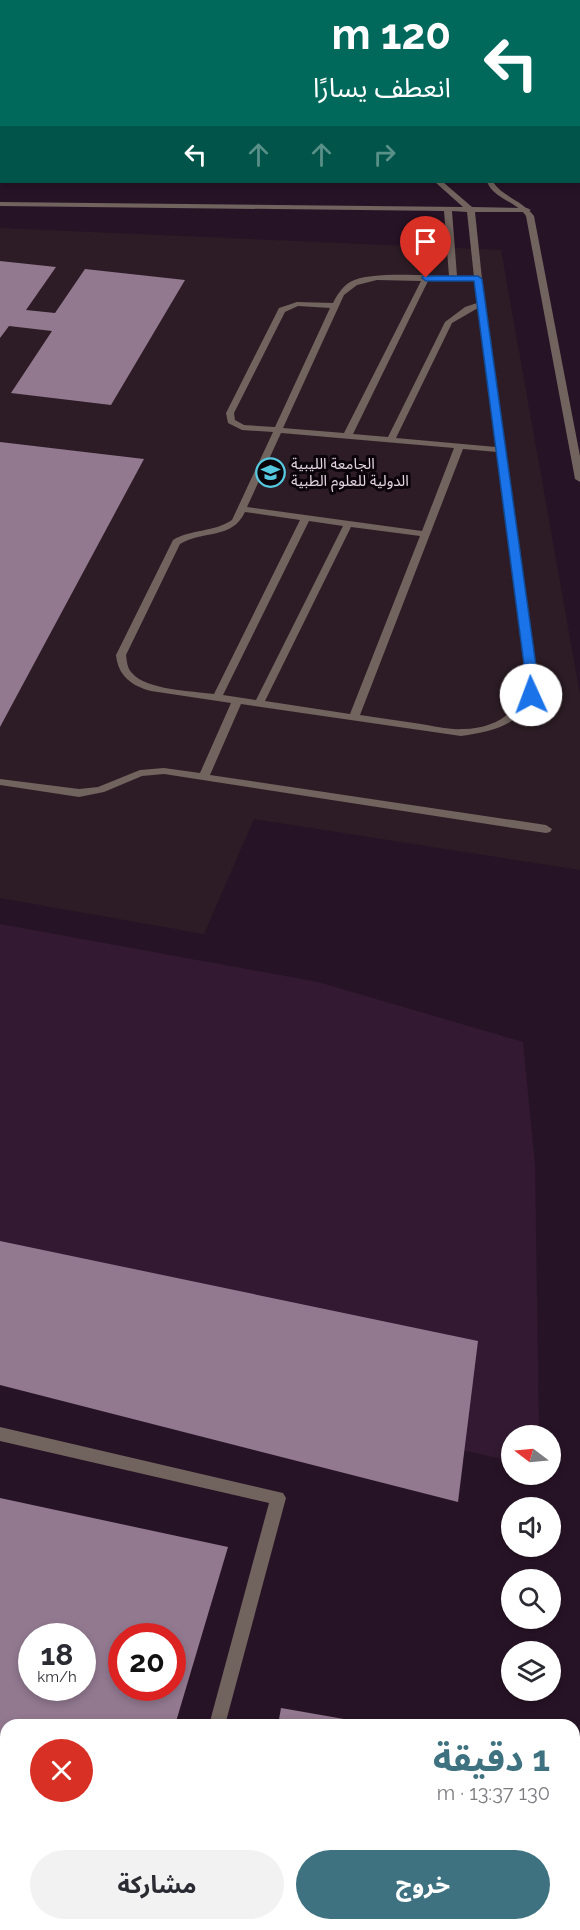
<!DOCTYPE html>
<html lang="ar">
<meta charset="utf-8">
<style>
:root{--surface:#fff;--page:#f2f2f3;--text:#2b2b33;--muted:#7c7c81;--accent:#3e7281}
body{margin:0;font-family:Raleway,"Noto Sans Arabic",sans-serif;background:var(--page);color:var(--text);direction:rtl;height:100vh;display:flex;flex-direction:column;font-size:22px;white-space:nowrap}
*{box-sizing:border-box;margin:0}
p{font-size:20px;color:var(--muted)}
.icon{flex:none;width:33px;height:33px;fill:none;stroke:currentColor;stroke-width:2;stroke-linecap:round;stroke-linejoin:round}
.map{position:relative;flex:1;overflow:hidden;direction:ltr}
.details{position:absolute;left:0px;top:1719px;width:580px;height:212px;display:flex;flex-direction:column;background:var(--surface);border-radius:18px 18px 0 0;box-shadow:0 3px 9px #0003;direction:rtl}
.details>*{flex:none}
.banner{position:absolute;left:0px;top:0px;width:580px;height:183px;box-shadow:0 3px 9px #0003;direction:rtl;background:#00695c;color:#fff;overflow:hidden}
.needle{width:39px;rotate:286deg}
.fabs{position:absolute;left:501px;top:1425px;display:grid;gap:12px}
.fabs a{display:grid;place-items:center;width:60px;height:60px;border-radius:50%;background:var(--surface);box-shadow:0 3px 9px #0003;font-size:30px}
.speed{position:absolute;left:18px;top:1623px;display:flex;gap:12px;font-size:30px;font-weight:700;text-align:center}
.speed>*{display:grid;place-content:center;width:78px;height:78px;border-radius:50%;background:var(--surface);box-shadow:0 3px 9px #0003;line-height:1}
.speed small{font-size:15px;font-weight:400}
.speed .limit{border:9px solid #d22;background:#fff;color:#111}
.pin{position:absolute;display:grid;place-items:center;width:51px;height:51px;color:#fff;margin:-62px -26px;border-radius:50% 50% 50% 0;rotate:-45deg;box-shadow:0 0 6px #0007}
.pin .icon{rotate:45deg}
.me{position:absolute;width:66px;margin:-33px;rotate:358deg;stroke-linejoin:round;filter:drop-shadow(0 0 4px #0008)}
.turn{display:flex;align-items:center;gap:21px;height:126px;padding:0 30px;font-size:27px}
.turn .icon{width:78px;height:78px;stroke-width:2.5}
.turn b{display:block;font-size:42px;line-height:51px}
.lanes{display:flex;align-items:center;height:57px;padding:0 30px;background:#0003;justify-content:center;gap:30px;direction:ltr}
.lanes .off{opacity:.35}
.round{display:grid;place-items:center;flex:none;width:63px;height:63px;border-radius:32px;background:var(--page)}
.head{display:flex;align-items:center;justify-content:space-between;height:102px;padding:0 30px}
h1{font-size:36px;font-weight:700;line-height:45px;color:var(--accent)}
.action{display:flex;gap:12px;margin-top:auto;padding:12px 30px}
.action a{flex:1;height:69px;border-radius:36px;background:var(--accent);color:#fff;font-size:24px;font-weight:700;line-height:69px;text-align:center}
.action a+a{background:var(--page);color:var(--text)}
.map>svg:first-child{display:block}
.built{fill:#331a32}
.education{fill:#2d1c25}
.building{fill:#927990;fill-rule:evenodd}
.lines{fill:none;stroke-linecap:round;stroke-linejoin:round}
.lane{fill:#71635d;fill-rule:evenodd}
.street{fill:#71635d;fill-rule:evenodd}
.secondary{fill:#a38c82;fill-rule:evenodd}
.route{fill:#1a73e8;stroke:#114b97;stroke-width:1.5}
.labels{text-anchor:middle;stroke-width:6;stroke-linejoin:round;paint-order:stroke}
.far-poi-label{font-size:15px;fill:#e1d3e0;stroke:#0a040a;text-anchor:start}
</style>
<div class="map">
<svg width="580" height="1930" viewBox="0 0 580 1930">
<rect width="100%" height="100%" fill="#271326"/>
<path class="built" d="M0 924 318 982 523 1042 535 1165 539 1435 512 1436 511 1461 0 1346Z"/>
<path class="education" d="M0 228 501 250 580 695V870L254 819 204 934 0 898Z"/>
<g class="building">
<path d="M0 261 56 267 26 310 55 313 85 269 185 280 111 405 11 393 52 331 9 326 0 338Z"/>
<path d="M0 442 144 459 0 727Z"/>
<path d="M0 1241 478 1341 458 1502 0 1385Z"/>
<path d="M0 1498 228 1547 175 1725H6V1924H115L113 1930H0ZM32 1636H82V1688H32ZM122 1636H172V1688H122Z"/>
<path d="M281 1708 344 1719 342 1725H278Z"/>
</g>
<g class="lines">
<path class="lane" d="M435 182H443L472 207 527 208 531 210 527 212H475L482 279 537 680C529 722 499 731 461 736L241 704 210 775 546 825 552 829 550 832 546 833 164 774 142 776 104 792 79 797 0 785V779L79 789 98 787 140 770 164 768 200 773 231 703 151 691C132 686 118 676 116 655L173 540C191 529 215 532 232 520L273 432 242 430 228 423 226 413 279 308 297 302 333 303C337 295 342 287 350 282 370 271 425 276 449 276L444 211 0 206V202L463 207ZM452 211 467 212 474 277 457 276ZM377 280 421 281 344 433 283 428 344 295 357 285ZM428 281H474L477 303 465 307 445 322 388 437 353 434ZM298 306 330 308 275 427 244 425 235 420 234 413 285 312ZM478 308 496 447 396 438 452 323ZM281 433 454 448 422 531 247 507ZM463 449 497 452 527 680C520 713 496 728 463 729 449 730 434 726 421 724 401 721 380 718 360 715ZM245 512 300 520 214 694C192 691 146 690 132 673 127 668 127 661 126 655L180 544C203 530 232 540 245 512ZM309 521 343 526 256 700 223 695ZM351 527 420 536 350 714 265 701Z"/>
<g class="street">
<rect x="0" y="38" width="2" height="4"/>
<path d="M487 182H493C503 197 523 201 534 216L580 456V482L575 479 526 216C516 201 494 199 487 182Z"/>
<path d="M0 1427 283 1493 286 1498 225 1725H209L269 1503 0 1441Z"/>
<path d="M155 1924H173L171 1930H153Z"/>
</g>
<g class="secondary">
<rect x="472" y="0" width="6" height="2"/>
<rect x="579" y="112" width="1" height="4"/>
<rect x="0" y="114" width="2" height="4"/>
<rect x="579" y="127" width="1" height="4"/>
<rect x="0" y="129" width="2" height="4"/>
</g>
</g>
<path class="route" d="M423 276H478L482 279 538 680 535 697 531 698 525 695 526 680 474 281H426L422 278Z"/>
<defs>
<symbol id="university-ring" viewBox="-11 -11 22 22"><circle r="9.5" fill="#0a040a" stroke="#56c9e1" stroke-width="1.5"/><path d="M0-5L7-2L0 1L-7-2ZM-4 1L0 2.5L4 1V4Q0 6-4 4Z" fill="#56c9e1"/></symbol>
</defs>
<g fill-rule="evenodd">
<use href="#university-ring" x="254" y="456" width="33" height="33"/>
</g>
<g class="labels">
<g class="far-poi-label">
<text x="291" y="469">الجامعة الليبية<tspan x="291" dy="17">الدولية للعلوم الطبية</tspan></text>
</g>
</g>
</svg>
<div class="fabs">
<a><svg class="needle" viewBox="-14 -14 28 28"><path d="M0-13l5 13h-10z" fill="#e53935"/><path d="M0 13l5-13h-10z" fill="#7c7c81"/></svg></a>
<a><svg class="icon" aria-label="sound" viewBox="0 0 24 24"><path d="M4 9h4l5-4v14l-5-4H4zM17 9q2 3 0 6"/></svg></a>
<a><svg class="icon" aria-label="search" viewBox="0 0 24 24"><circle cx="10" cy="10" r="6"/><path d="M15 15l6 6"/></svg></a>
<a><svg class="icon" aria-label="layers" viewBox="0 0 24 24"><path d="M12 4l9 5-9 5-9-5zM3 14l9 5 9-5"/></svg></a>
</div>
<div class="speed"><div>18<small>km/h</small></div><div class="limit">20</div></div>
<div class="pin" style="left:426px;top:278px;background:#d93025"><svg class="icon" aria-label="arrive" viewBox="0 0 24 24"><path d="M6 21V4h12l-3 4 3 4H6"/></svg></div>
<svg class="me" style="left:531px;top:695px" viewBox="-20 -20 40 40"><circle r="19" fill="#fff"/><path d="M0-13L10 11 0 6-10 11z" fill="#1a73e8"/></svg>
<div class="banner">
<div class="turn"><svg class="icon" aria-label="left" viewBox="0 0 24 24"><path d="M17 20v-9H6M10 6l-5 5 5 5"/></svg><div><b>120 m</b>انعطف يسارًا</div></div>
<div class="lanes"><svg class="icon" aria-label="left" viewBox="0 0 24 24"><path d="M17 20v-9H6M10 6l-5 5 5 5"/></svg><svg class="icon off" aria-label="ahead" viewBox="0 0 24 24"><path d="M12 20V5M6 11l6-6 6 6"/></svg><svg class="icon off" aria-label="ahead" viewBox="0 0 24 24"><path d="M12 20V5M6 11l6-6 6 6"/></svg><svg class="icon off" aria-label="right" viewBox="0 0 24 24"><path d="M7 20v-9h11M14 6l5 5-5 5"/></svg></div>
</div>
<section class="details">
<div class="head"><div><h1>1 دقيقة</h1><p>130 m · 13:37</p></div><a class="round" style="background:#d93025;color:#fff"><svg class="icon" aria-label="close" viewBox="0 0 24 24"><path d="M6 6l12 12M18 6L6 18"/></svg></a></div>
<div class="action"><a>خروج</a><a>مشاركة</a></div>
</section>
</div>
